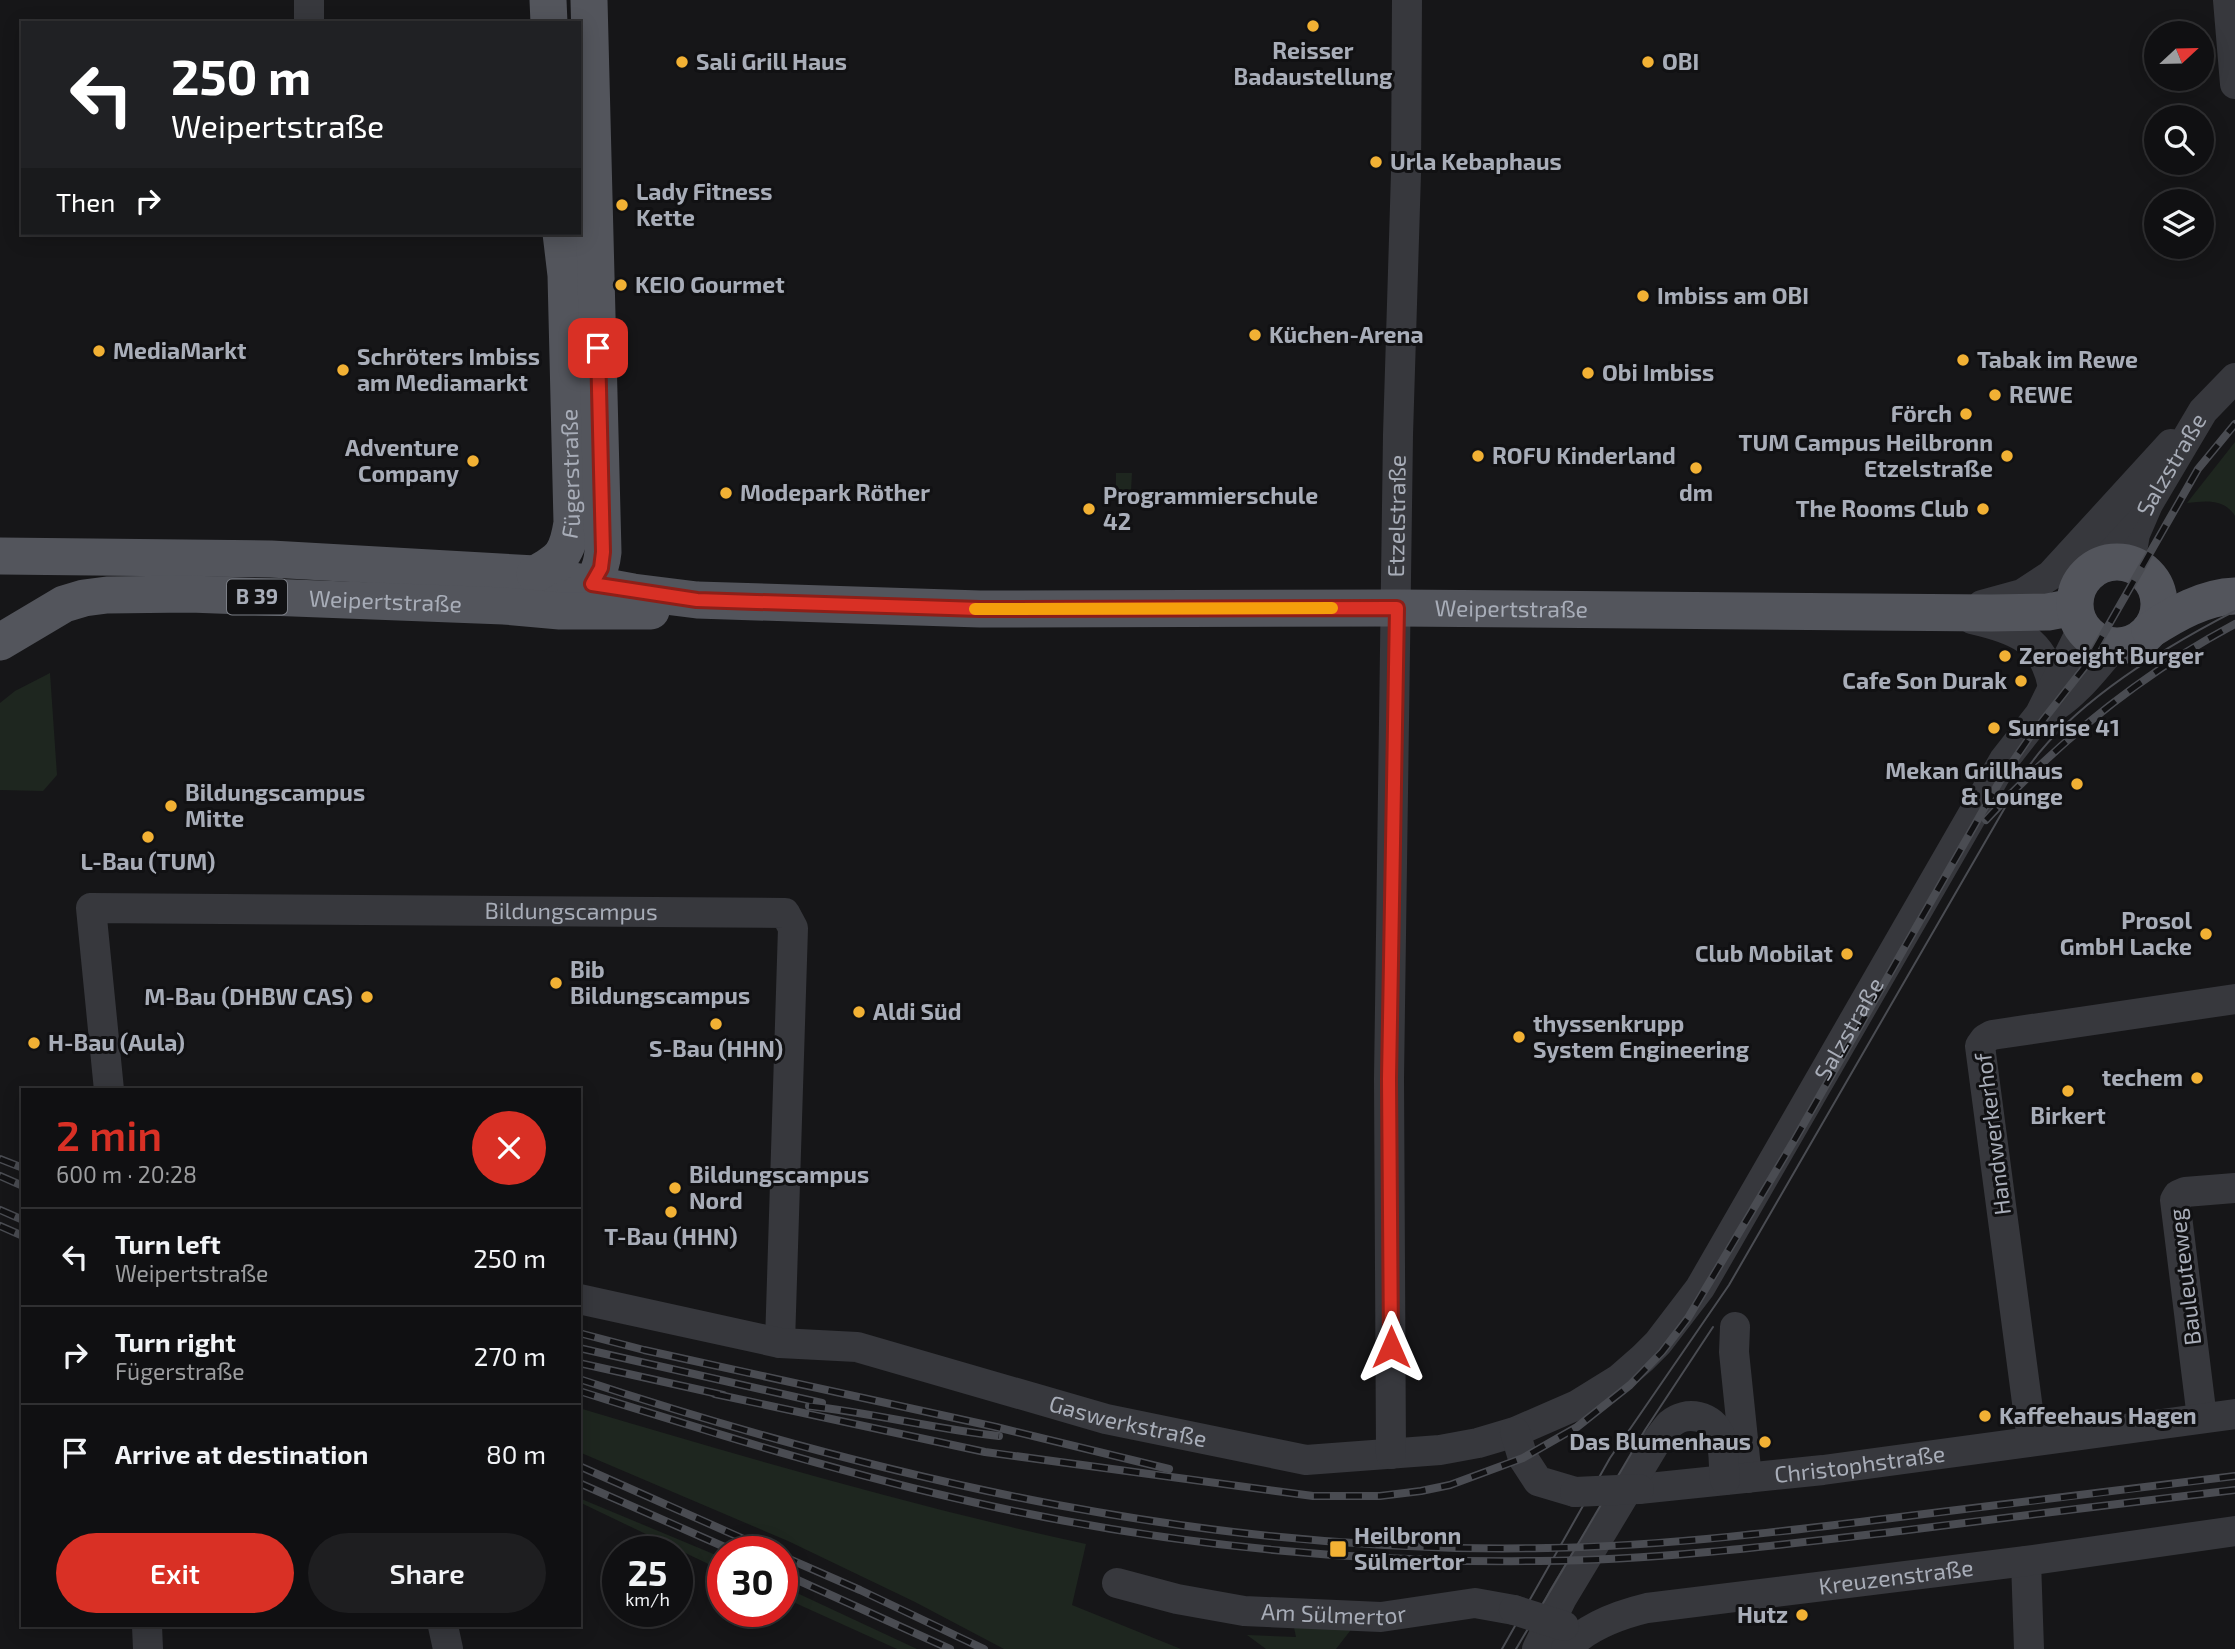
<!DOCTYPE html>
<meta charset="utf-8">
<style>
:root{--surface:#101012;--page:#1e1e20;--text:#f1f3f6;--muted:#9c9d9f;--line:#303032;--accent:#d93025}
body{margin:0;font-family:"Exo 2",sans-serif;background:var(--page);color:var(--text);height:100vh;display:flex;flex-direction:column;font-size:26px;white-space:nowrap}
*{box-sizing:border-box;margin:0}
p{font-size:23px;color:var(--muted)}
.icon{flex:none;width:38px;height:38px;fill:none;stroke:currentColor;stroke-width:2;stroke-linecap:round;stroke-linejoin:round}
.map{position:relative;flex:1;overflow:hidden}
.details{position:absolute;left:21px;top:1088px;width:560px;height:539px;display:flex;flex-direction:column;background:var(--surface);border-radius:0px;box-shadow:0 4px 18px #0003,0 0 0 2px var(--line)}
.details>*{flex:none}
.hud{position:absolute;left:21px;top:21px;width:560px;height:214px;border-radius:0px;box-shadow:0 4px 18px #0003,0 0 0 2px var(--line);background:#202124;color:#fff;overflow:hidden}
.needle{width:46px;rotate:68deg}
.fabs{position:absolute;left:2144px;top:21px;display:grid;gap:14px}
.fabs a{display:grid;place-items:center;width:70px;height:70px;border-radius:50%;background:var(--surface);box-shadow:0 4px 18px #0003,0 0 0 2px var(--line);font-size:35px}
.speed{position:absolute;left:602px;top:1536px;display:flex;gap:14px;font-size:35px;font-weight:700;text-align:center}
.speed>*{display:grid;place-content:center;width:91px;height:91px;border-radius:50%;background:var(--surface);box-shadow:0 4px 18px #0003,0 0 0 2px var(--line);line-height:1}
.speed small{font-size:18px;font-weight:400}
.speed .limit{border:10px solid #d22;background:#fff;color:#111}
.pin{position:absolute;display:grid;place-items:center;width:60px;height:60px;color:#fff;margin:-30px;border-radius:14px;box-shadow:0 4px 10px #0006}
.me{position:absolute;width:77px;margin:-38px;rotate:0deg;stroke-linejoin:round;filter:drop-shadow(0 0 5px #0008)}
.turn{display:flex;align-items:center;gap:24px;height:147px;padding:0 35px;font-size:32px}
.turn .icon{width:91px;height:91px;stroke-width:2.5}
.turn b{display:block;font-size:49px;line-height:60px}
.then{display:flex;align-items:center;height:66px;padding:0 35px;background:#0003;gap:14px;font-size:26px}
.round{display:grid;place-items:center;flex:none;width:74px;height:74px;border-radius:37px;background:var(--page)}
.overview{display:flex;align-items:center;justify-content:space-between;height:119px;padding:0 35px}
h1{font-size:42px;font-weight:600;line-height:52px;color:var(--accent)}
.primary-button{display:flex;gap:14px;margin-top:auto;padding:14px 35px}
.primary-button a{flex:1;height:80px;border-radius:42px;background:var(--accent);color:#fff;font-size:28px;font-weight:600;line-height:80px;text-align:center}
.primary-button a+a{background:var(--page);color:var(--text)}
ul{padding:0;list-style:none}
li{display:flex;align-items:center;gap:21px;height:98px;padding:0 35px;border-top:2px solid var(--line)}
li div{flex:1}
li b{display:block;font-size:26px}
li em{font-style:normal}
.map>svg:first-child{display:block}
.green{fill:#1e261f}
.lines{fill:none;stroke-linecap:round;stroke-linejoin:round}
.minor{stroke:#37383d;stroke-width:30}
.major{stroke:#53555c;stroke-width:37}
.tram{stroke:#4a4c52;stroke-width:2}
.rail-casing{stroke:#4a4c52;stroke-width:8}
.rail{stroke:#111113;stroke-width:5;stroke-dasharray:16;stroke-linecap:butt}
.minor-bridge{stroke:#37383d;stroke-width:30}
.route-casing{stroke:#8d1f18;stroke-width:18}
.route{stroke:#d93025;stroke-width:12}
.slow{stroke:#f59e0b;stroke-width:12}
.poi-dot{fill:#f2b134;stroke:#111113;stroke-width:2.5}
.labels{text-anchor:middle;stroke-width:6;stroke-linejoin:round;paint-order:stroke}
.shield{fill:#111113;stroke:#7b7e86;stroke-width:2}
.shield-label{font-size:21px;font-weight:bold;fill:#a8adb8}
.poi-label{font-size:23px;font-weight:bold;fill:#a8adb8;stroke:#111113;text-anchor:start}
.street-label{font-size:23px;fill:#a8adb8;stroke:#111113}
</style>
<div class="map">
<svg width="2235" height="1649" viewBox="0 0 2235 1649">
<rect width="100%" height="100%" fill="#161618"/>
<g class="green">
<path d="M2235 442V516C2224 498 2205 501 2187 503Z"/>
<path d="M1116 473H1132L1131 491H1116Z"/>
<path d="M50 673 57 775 43 791 0 790V703L15 691Z"/>
<path d="M579 1408C747 1458 915 1507 1086 1544L1072 1605 1181 1649H1004L915 1602 788 1541 579 1452Z"/>
<path d="M579 1498 723 1558V1571L579 1502Z"/>
<path d="M782 1586 917 1649H897L782 1597Z"/>
<path d="M1293 1623 1348 1625 1350 1631 1336 1649H1266L1247 1635 1296 1637Z"/>
</g>
<g class="lines">
<g class="minor">
<path d="M2228 0 2235 84"/>
<path d="M309 23V0"/>
<path id="s1" d="M2130 563 2135 534 2148 504 2203 411 2235 378"/>
<path d="M2098 565 2103 549 2125 514"/>
<path d="M1982 605 2022 594 2051 575 2171 444"/>
<path d="M1972 619C2016 629 2044 639 2053 687"/>
<path d="M2044 713C2072 699 2094 670 2114 646"/>
<path id="s2" d="M109 1090 91 908 785 913 793 928 780 1343"/>
<path id="s3" d="M579 1299 780 1343 857 1347 1106 1419 1306 1460 1440 1450 1478 1443 1515 1432 1577 1405 1619 1379 1643 1358 1658 1343 1700 1288 2004 760 2040 714 2082 629"/>
<path d="M1735 1327 1734 1352 1747 1478"/>
<path d="M2202 1418 2175 1200 2178 1195 2185 1192 2235 1188"/>
<path d="M1515 1432 1523 1458 1538 1481 1575 1492"/>
<path d="M2032 1440 1980 1046 1985 1039 1992 1035 2235 999"/>
<path id="s4" d="M1391 1454 1389 1079 1398 435 1406 173 1407 0"/>
<path id="s5" d="M1639 1489 1823 1470 2235 1414"/>
<path d="M2026 1561 2029 1649"/>
<path id="s6" d="M1117 1583 1177 1599 1244 1611 1381 1617 1475 1603 1514 1610"/>
<path d="M147 1626 148 1649"/>
<path d="M443 1626 448 1649"/>
<path d="M1537 1649 1562 1598 1656 1442C1661 1436 1665 1429 1670 1424 1686 1410 1713 1415 1720 1436 1725 1449 1723 1466 1725 1480"/>
<path id="s7" d="M1566 1649C1587 1626 1618 1615 1647 1608L2026 1561 2235 1531"/>
</g>
<g class="major">
<path d="M548 0 549 23"/>
<path id="s8" d="M0 556 271 559 535 574 633 592 697 600 980 609 1397 608 1991 613 2048 612 2074 607"/>
<circle cx="2117" cy="604" r="42"/>
<path id="s9" d="M535 574C562 559 567 554 572 523L566 275 561 233"/>
<path d="M575 596C593 585 601 573 603 552L589 0"/>
<path d="M2150 630C2175 614 2204 597 2235 596"/>
<path id="s10" d="M0 642 64 604 84 598 107 595 190 594 504 606 560 611H651"/>
</g>
<g class="tram">
<path d="M2201 641 2235 623"/>
<path d="M1502 1649 1610 1458 1729 1285 2029 766C2075 702 2165 647 2235 611"/>
<path d="M1516 1649 1645 1430 1713 1327"/>
</g>
<defs>
<g id="rail">
<path d="M1986 820C2058 742 2141 674 2235 624"/>
<path d="M0 1159 23 1168"/>
<path d="M0 1176 23 1186"/>
<path d="M0 1210 23 1220"/>
<path d="M0 1226 23 1236"/>
<path d="M579 1333 644 1350 996 1427 1169 1469"/>
<path d="M579 1348 822 1403"/>
<path d="M579 1363 723 1395"/>
<path d="M579 1379C892 1482 1216 1555 1547 1548 1668 1546 1788 1531 1908 1516 2017 1503 2126 1490 2235 1476"/>
<path d="M579 1391C711 1432 843 1474 977 1503 1160 1544 1351 1563 1539 1561 1660 1560 1780 1545 1900 1531 2012 1517 2123 1503 2235 1490"/>
<path d="M715 1394 985 1452 1313 1496H1380L1421 1491 1450 1485 1523 1458 1577 1427 1630 1385 1662 1352 1688 1318 1795 1139 2001 779 2029 738 2084 668 2198 469 2235 424"/>
<path d="M809 1406C873 1413 935 1429 999 1436"/>
<path d="M579 1466 773 1552"/>
<path d="M579 1483 736 1552"/>
<path d="M782 1556 860 1590 984 1649"/>
<path d="M782 1573 950 1649"/>
</g>
</defs>
<use href="#rail" class="rail-casing"/>
<use href="#rail" class="rail"/>
<g class="minor-bridge">
<path d="M1575 1492 1639 1489"/>
<path d="M1514 1610 1564 1626"/>
</g>
</g>
<g class="lines">
<defs>
<path id="route" d="M598 348 603 552 601 568 592 584 697 600 980 609 1397 608 1389 1079 1391 1347"/>
</defs>
<use href="#route" class="route-casing"/>
<use href="#route" class="route"/>
<path class="slow" d="M975 609 1332 608"/>
</g>
<g class="poi-dot">
<circle cx="1313" cy="26" r="7"/>
<circle cx="682" cy="62" r="7"/>
<circle cx="1648" cy="62" r="7"/>
<circle cx="1376" cy="162" r="7"/>
<circle cx="622" cy="205" r="7"/>
<circle cx="621" cy="285" r="7"/>
<circle cx="1643" cy="296" r="7"/>
<circle cx="1255" cy="335" r="7"/>
<circle cx="99" cy="351" r="7"/>
<circle cx="1963" cy="360" r="7"/>
<circle cx="343" cy="370" r="7"/>
<circle cx="1588" cy="373" r="7"/>
<circle cx="1995" cy="395" r="7"/>
<circle cx="1966" cy="414" r="7"/>
<circle cx="1478" cy="456" r="7"/>
<circle cx="2007" cy="456" r="7"/>
<circle cx="473" cy="461" r="7"/>
<circle cx="1696" cy="468" r="7"/>
<circle cx="726" cy="493" r="7"/>
<circle cx="1089" cy="509" r="7"/>
<circle cx="1983" cy="509" r="7"/>
<circle cx="2005" cy="656" r="7"/>
<circle cx="2021" cy="681" r="7"/>
<circle cx="1994" cy="728" r="7"/>
<circle cx="2077" cy="784" r="7"/>
<circle cx="171" cy="806" r="7"/>
<circle cx="148" cy="837" r="7"/>
<circle cx="2206" cy="934" r="7"/>
<circle cx="1847" cy="954" r="7"/>
<circle cx="556" cy="983" r="7"/>
<circle cx="367" cy="997" r="7"/>
<circle cx="859" cy="1012" r="7"/>
<circle cx="716" cy="1024" r="7"/>
<circle cx="1519" cy="1037" r="7"/>
<circle cx="34" cy="1043" r="7"/>
<circle cx="2197" cy="1078" r="7"/>
<circle cx="2068" cy="1091" r="7"/>
<circle cx="675" cy="1188" r="7"/>
<circle cx="671" cy="1212" r="7"/>
<circle cx="1985" cy="1416" r="7"/>
<circle cx="1765" cy="1442" r="7"/>
<rect x="1329" y="1540" width="18" height="18" rx="3.5"/>
<circle cx="1802" cy="1615" r="7"/>
</g>
<g class="labels">
<rect class="shield" x="227" y="579.5" width="60" height="35" rx="5"/>
<g class="shield-label">
<text x="257" y="604">B 39</text>
</g>
<g class="poi-label">
<text x="1313" y="59" text-anchor="middle">Reisser<tspan x="1313" dy="26">Badaustellung</tspan></text>
<text x="696" y="70">Sali Grill Haus</text>
<text x="1662" y="70">OBI</text>
<text x="1390" y="170">Urla Kebaphaus</text>
<text x="636" y="200">Lady Fitness<tspan x="636" dy="26">Kette</tspan></text>
<text x="635" y="293">KEIO Gourmet</text>
<text x="1657" y="304">Imbiss am OBI</text>
<text x="1269" y="343">Küchen-Arena</text>
<text x="113" y="359">MediaMarkt</text>
<text x="357" y="365">Schröters Imbiss<tspan x="357" dy="26">am Mediamarkt</tspan></text>
<text x="1977" y="368">Tabak im Rewe</text>
<text x="1602" y="381">Obi Imbiss</text>
<text x="2009" y="403">REWE</text>
<text x="1952" y="422" text-anchor="end">Förch</text>
<text x="1993" y="451" text-anchor="end">TUM Campus Heilbronn<tspan x="1993" dy="26">Etzelstraße</tspan></text>
<text x="459" y="456" text-anchor="end">Adventure<tspan x="459" dy="26">Company</tspan></text>
<text x="1492" y="464">ROFU Kinderland</text>
<text x="740" y="501">Modepark Röther</text>
<text x="1696" y="501" text-anchor="middle">dm</text>
<text x="1103" y="504">Programmierschule<tspan x="1103" dy="26">42</tspan></text>
<text x="1969" y="517" text-anchor="end">The Rooms Club</text>
<text x="2019" y="664">Zeroeight Burger</text>
<text x="2007" y="689" text-anchor="end">Cafe Son Durak</text>
<text x="2008" y="736">Sunrise 41</text>
<text x="2063" y="779" text-anchor="end">Mekan Grillhaus<tspan x="2063" dy="26">&amp; Lounge</tspan></text>
<text x="185" y="801">Bildungscampus<tspan x="185" dy="26">Mitte</tspan></text>
<text x="148" y="870" text-anchor="middle">L-Bau (TUM)</text>
<text x="2192" y="929" text-anchor="end">Prosol<tspan x="2192" dy="26">GmbH Lacke</tspan></text>
<text x="1833" y="962" text-anchor="end">Club Mobilat</text>
<text x="570" y="978">Bib<tspan x="570" dy="26">Bildungscampus</tspan></text>
<text x="353" y="1005" text-anchor="end">M-Bau (DHBW CAS)</text>
<text x="873" y="1020">Aldi Süd</text>
<text x="1533" y="1032">thyssenkrupp<tspan x="1533" dy="26">System Engineering</tspan></text>
<text x="48" y="1051">H-Bau (Aula)</text>
<text x="716" y="1057" text-anchor="middle">S-Bau (HHN)</text>
<text x="2183" y="1086" text-anchor="end">techem</text>
<text x="2068" y="1124" text-anchor="middle">Birkert</text>
<text x="689" y="1183">Bildungscampus<tspan x="689" dy="26">Nord</tspan></text>
<text x="671" y="1245" text-anchor="middle">T-Bau (HHN)</text>
<text x="1999" y="1424">Kaffeehaus Hagen</text>
<text x="1751" y="1450" text-anchor="end">Das Blumenhaus</text>
<text x="1354" y="1544">Heilbronn<tspan x="1354" dy="26">Sülmertor</tspan></text>
<text x="1788" y="1623" text-anchor="end">Hutz</text>
</g>
<g class="street-label">
<text dy="8" stroke="none"><textPath href="#s1" startOffset="108">Salzstraße</textPath></text>
<text dy="8" stroke="none"><textPath href="#s9" startOffset="116">Fügerstraße</textPath></text>
<text dy="8" stroke="none"><textPath href="#s4" startOffset="938">Etzelstraße</textPath></text>
<text dy="8" stroke="none"><textPath href="#s10" startOffset="397">Weipertstraße</textPath></text>
<text dy="8" stroke="none"><textPath href="#s8" startOffset="1514">Weipertstraße</textPath></text>
<text dy="8" stroke="none"><textPath href="#s2" startOffset="663">Bildungscampus</textPath></text>
<text dy="8" stroke="none"><textPath href="#s3" startOffset="1496">Salzstraße</textPath></text>
<text transform="translate(1993 1134) rotate(-97)" y="8">Handwerkerhof</text>
<text transform="translate(2185 1277) rotate(-97)" y="8">Bauleuteweg</text>
<text dy="8" stroke="none"><textPath href="#s3" startOffset="564">Gaswerkstraße</textPath></text>
<text dy="8" stroke="none"><textPath href="#s5" startOffset="222">Christophstraße</textPath></text>
<text dy="8" stroke="none"><textPath href="#s7" startOffset="343">Kreuzenstraße</textPath></text>
<text dy="8" stroke="none"><textPath href="#s6" startOffset="220">Am Sülmertor</textPath></text>
</g>
</g>
</svg>
<div class="fabs">
<a><svg class="needle" viewBox="-14 -14 28 28"><path d="M0-13l5 13h-10z" fill="#e53935"/><path d="M0 13l5-13h-10z" fill="#9c9d9f"/></svg></a>
<a><svg class="icon" aria-label="search" viewBox="0 0 24 24"><circle cx="10" cy="10" r="6"/><path d="M15 15l6 6"/></svg></a>
<a><svg class="icon" aria-label="layers" viewBox="0 0 24 24"><path d="M12 4l9 5-9 5-9-5zM3 14l9 5 9-5"/></svg></a>
</div>
<div class="speed"><div>25<small>km/h</small></div><div class="limit">30</div></div>
<div class="pin" style="left:598px;top:348px;background:#d93025"><svg class="icon" aria-label="arrive" viewBox="0 0 24 24"><path d="M6 21V4h12l-3 4 3 4H6"/></svg></div>
<svg class="me" style="left:1391px;top:1347px" viewBox="-20 -20 40 40"><path d="M0-17L14 15 0 8-14 15z" fill="#d93025" stroke="#fff" stroke-width="4"/></svg>
<div class="hud">
<div class="turn"><svg class="icon" aria-label="left" viewBox="0 0 24 24"><path d="M17 20v-9H6M10 6l-5 5 5 5"/></svg><div><b>250 m</b>Weipertstraße</div></div>
<div class="then">Then<svg class="icon" aria-label="right" viewBox="0 0 24 24"><path d="M7 20v-9h11M14 6l5 5-5 5"/></svg></div>
</div>
<section class="details">
<div class="overview"><div><h1>2 min</h1><p>600 m · 20:28</p></div><a class="round" style="background:#d93025;color:#fff"><svg class="icon" aria-label="close" viewBox="0 0 24 24"><path d="M6 6l12 12M18 6L6 18"/></svg></a></div>
<ul>
<li><svg class="icon" aria-label="left" viewBox="0 0 24 24"><path d="M17 20v-9H6M10 6l-5 5 5 5"/></svg><div><b>Turn left</b><p>Weipertstraße</p></div><em>250 m</em></li>
<li><svg class="icon" aria-label="right" viewBox="0 0 24 24"><path d="M7 20v-9h11M14 6l5 5-5 5"/></svg><div><b>Turn right</b><p>Fügerstraße</p></div><em>270 m</em></li>
<li><svg class="icon" aria-label="arrive" viewBox="0 0 24 24"><path d="M6 21V4h12l-3 4 3 4H6"/></svg><div><b>Arrive at destination</b></div><em>80 m</em></li>
</ul>
<div class="primary-button"><a>Exit</a><a>Share</a></div>
</section>
</div>
